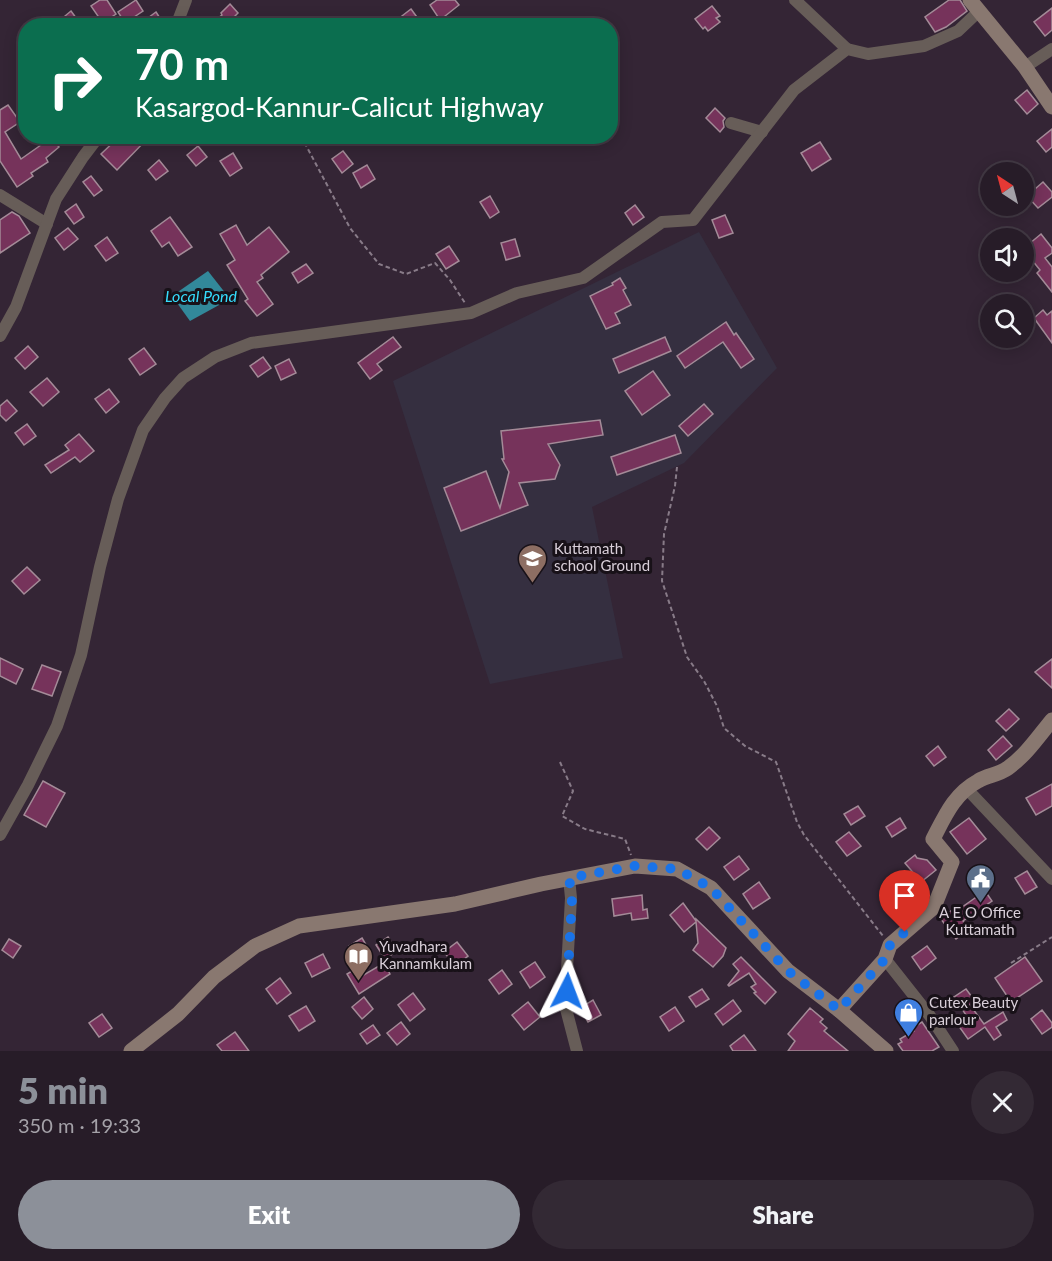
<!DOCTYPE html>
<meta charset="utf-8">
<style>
:root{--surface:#271c28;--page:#332934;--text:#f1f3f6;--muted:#a4a1a8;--line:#433a45;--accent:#8c9099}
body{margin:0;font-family:Lato,sans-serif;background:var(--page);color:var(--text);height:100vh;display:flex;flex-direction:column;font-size:22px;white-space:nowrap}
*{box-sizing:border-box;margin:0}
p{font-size:20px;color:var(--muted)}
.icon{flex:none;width:33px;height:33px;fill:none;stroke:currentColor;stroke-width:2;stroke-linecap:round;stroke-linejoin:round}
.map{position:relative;height:1051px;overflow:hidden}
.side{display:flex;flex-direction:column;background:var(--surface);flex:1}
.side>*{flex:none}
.hud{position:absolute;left:18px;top:18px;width:600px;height:126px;border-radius:24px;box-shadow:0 3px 15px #0003,0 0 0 2px var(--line);background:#0b6e4f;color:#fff;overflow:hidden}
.needle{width:39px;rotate:324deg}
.tools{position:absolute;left:980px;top:162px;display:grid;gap:12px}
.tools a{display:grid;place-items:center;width:54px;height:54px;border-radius:50%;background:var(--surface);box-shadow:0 3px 15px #0003,0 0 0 2px var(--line);font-size:30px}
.pin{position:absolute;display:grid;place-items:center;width:51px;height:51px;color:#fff;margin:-62px -26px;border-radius:50% 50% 50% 0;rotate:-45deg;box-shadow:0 0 6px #0007}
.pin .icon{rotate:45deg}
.me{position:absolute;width:66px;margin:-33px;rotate:3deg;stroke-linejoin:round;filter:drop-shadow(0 0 4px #0008)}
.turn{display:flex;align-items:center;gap:21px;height:126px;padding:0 18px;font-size:27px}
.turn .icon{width:78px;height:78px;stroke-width:2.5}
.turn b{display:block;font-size:42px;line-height:51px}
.round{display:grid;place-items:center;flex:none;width:63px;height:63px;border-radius:32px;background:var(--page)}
.summary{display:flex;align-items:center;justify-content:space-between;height:102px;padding:0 18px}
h1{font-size:36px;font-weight:800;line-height:45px;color:var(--accent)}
.action{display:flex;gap:12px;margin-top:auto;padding:12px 18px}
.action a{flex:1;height:69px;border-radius:36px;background:var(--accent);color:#fff;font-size:24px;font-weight:800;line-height:69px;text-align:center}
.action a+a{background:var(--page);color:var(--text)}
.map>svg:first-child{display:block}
.education{fill:#352f40}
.water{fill:#32889a}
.building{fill:#76335b;stroke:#a48b98;stroke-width:1.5}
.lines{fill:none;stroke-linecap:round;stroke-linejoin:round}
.path{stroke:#887b88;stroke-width:2;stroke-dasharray:4.5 3;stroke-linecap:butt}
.street{stroke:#675d58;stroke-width:12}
.secondary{stroke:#897870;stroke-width:15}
.route{stroke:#1a73e8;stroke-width:10;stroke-dasharray:0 18}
.labels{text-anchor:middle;stroke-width:6;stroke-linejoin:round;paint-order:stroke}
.poi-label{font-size:15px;fill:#d9cfd9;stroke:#181118;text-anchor:start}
.water-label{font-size:16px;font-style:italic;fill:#35ddfd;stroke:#181118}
</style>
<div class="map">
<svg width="1052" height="1051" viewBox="0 0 1052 1051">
<rect width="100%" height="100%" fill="#342535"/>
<path class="education" d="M699 232 777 368 684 463 592 507 623 658 490 684 393 381Z"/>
<path class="water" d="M208 271 230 299 190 321 172 296Z"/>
<g class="building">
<path d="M100 0H107L116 14 98 26H86L98 16 91 6Z"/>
<path d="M136 0 143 11 125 23 118 12Z"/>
<path d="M437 0H455L459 5 440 20 430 5Z"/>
<path d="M949 0H960L967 11 946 27 935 32 925 17Z"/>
<path d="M230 4 238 13 225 26H207L222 15 221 13Z"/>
<path d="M712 6 720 16 716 18 720 22 708 31 705 27 703 29 695 19Z"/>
<path d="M1052 8V30L1045 36 1034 22Z"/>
<path d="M411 9 419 20 412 26H389Z"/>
<path d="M71 11 82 26H63L59 21Z"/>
<path d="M156 12 165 26H137Z"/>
<path d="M1027 90 1038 104 1027 114 1015 100Z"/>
<path d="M8 105 20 122 5 132 21 159 51 138 59 147 46 158 48 162 31 173 33 176 17 187 0 161V110Z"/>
<path d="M715 108 725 118 723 121 724 127 720 132 706 118Z"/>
<path d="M1052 129V147L1046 152 1037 141Z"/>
<path d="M120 136H150L117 170 101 154Z"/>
<path d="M820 142 831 159 812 171 801 153Z"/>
<path d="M198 146 207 157 196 166 187 155Z"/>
<path d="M343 151 353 164 342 173 332 159Z"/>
<path d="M233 153 242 168 230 176 220 161Z"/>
<path d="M159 160 168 171 156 180 148 170Z"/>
<path d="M367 165 375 179 361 188 353 173Z"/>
<path d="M91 176 102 190 94 196 83 182Z"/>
<path d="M1043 182 1052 192V197L1038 208 1027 196Z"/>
<path d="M490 196 499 212 490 218 480 202Z"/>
<path d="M76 204 84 217 74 224 65 212Z"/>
<path d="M635 205 644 217 633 225 625 213Z"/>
<path d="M12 212 19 216 30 233 0 253V220Z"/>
<path d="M725 215 733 233 719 238 712 220Z"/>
<path d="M170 217 192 247 178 256 169 242 162 247 151 231Z"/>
<path d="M236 225 247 245 269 227 289 252 261 275 263 278 257 282 273 304 257 316 245 301 248 299 227 265 235 260 220 234Z"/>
<path d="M68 228 78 239 64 250 55 238Z"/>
<path d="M1041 234 1052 248V253L1045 258 1052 267V292L1037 273 1040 270 1023 249Z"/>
<path d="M107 237 118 253 106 261 95 246Z"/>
<path d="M515 239 520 256 506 260 501 243Z"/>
<path d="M449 246 459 261 446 269 436 254Z"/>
<path d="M306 264 313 273 298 283 292 273Z"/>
<path d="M620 278 626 288 623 290 631 305 615 313 620 323 606 329 590 296 613 285 612 283Z"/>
<path d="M1043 310 1047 315 1052 311V343L1034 318Z"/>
<path d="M726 322 734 335 736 333 754 359 741 368 723 342 685 368 677 356Z"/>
<path d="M393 337 401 347 377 364 382 370 370 379 358 363Z"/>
<path d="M665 337 671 351 619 373 613 359Z"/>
<path d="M28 346 38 357 25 369 15 358Z"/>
<path d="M144 348 156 364 140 375 129 359Z"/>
<path d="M263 357 271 368 258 377 250 366Z"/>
<path d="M289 359 296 373 281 380 275 366Z"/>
<path d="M653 371 670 395 642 415 625 391Z"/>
<path d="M47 378 59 392 43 406 30 392Z"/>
<path d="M109 389 119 402 106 413 95 399Z"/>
<path d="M7 400 17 411 6 421 0 415V406Z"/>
<path d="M704 404 713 414 688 436 679 426Z"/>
<path d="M600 420 603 435 548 444 560 465 555 479 519 483 528 505 461 531 444 488 486 471 500 508 509 472 502 459H504L501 431Z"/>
<path d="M27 424 36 436 24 445 15 433Z"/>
<path d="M79 434 94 451 80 462 75 457 51 473 45 465 69 450 65 445Z"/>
<path d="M675 435 681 453 617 475 611 457Z"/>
<path d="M27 567 40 580 24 594 12 581Z"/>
<path d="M0 658 23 669 16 684 0 676Z"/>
<path d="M1052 659V688L1035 672Z"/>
<path d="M42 665 61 672 52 696 32 689Z"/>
<path d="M1009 709 1019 719 1006 731 996 721Z"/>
<path d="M1003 736 1012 746 996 760 988 750Z"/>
<path d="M938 746 946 757 934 766 926 756Z"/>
<path d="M43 781 65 793 46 827 24 815Z"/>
<path d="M1052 784V806L1036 815 1026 798Z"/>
<path d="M858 806 865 816 851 825 844 814Z"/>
<path d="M900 818 906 828 892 837 886 827Z"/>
<path d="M969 818 986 839 967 854 950 832Z"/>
<path d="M709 827 720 838 707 850 696 839Z"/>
<path d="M849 832 861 846 847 856 836 842Z"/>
<path d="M915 855 917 858 927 860 936 870 921 882 905 863Z"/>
<path d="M739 856 749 869 734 880 724 867Z"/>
<path d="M1027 871 1037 887 1025 894 1015 878Z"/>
<path d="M759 882 770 898 753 909 743 894Z"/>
<path d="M985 891 992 901 963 921 969 929 956 939 941 919 953 909 955 912Z"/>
<path d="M642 895 643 910 647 909 648 918 632 920 631 913 614 916 612 899Z"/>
<path d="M683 903 696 921V919L726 948 723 956 713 967 693 950 698 943 696 922 684 932 670 915Z"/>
<path d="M388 937 397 951 385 959 376 945Z"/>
<path d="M362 938 369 950 356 957 349 946Z"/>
<path d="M9 939 21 946 13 958 2 950Z"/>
<path d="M457 942 468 956 455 966 444 952Z"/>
<path d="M927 946 936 958 921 970 912 957Z"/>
<path d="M323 954 330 968 312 977 305 963Z"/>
<path d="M741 957 776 992 765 1004 754 993 756 992 751 987 756 984 749 973 729 986 728 985 739 971 733 964Z"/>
<path d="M1025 957 1042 981 1011 1002 995 978Z"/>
<path d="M535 962 545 977 530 988 520 972Z"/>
<path d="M384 963 390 974 359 994 347 974 357 968 362 976Z"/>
<path d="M502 970 512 984 499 994 489 980Z"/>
<path d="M280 978 291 993 277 1004 266 989Z"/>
<path d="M702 989 709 999 696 1007 689 997Z"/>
<path d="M966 989 975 1001 970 1005 984 1024 1003 1012 1007 1020 996 1027 1001 1035 994 1040 985 1027 968 1039 958 1025 968 1018 954 997Z"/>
<path d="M413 993 425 1009 410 1021 398 1005Z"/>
<path d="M364 997 373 1009 362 1019 352 1007Z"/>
<path d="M593 1000 601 1015 588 1022 580 1008Z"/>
<path d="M733 1000 741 1011 723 1025 715 1014Z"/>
<path d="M528 1002 540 1017 524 1030 512 1015Z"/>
<path d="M306 1006 315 1021 299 1031 289 1016Z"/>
<path d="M675 1007 684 1021 669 1031 660 1017Z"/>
<path d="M810 1008 823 1019 820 1022 827 1028 824 1031 848 1051H788L795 1041 788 1034Z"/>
<path d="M1042 1010 1052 1023V1027L1042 1034 1031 1019Z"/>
<path d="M102 1014 112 1028 99 1037 89 1023Z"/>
<path d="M401 1022 410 1034 397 1045 387 1033Z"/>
<path d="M922 1022 939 1047 932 1051H903L898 1044 902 1042 900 1039 914 1031 912 1028Z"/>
<path d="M373 1025 380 1035 367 1044 360 1034Z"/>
<path d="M235 1032 249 1051H222L217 1045Z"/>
<path d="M744 1035 756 1051H733L730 1046Z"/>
</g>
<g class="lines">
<g class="path">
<path d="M301 136 350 228 379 264 406 274 435 263 450 280 465 303"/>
<path d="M677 467 675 486 664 534 662 581 672 611 687 657 704 681 717 706 724 728 745 746 776 762 797 822 804 835 883 936"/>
<path d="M560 762 573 791 562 816 585 829 625 839 631 855"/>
<path d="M1011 963 1052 937"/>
</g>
<g class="street">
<path d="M795 0 847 49"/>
<path d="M176 26 186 0"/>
<path d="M1025 67 1052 49"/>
<path d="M731 123 762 132"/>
<path d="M0 195 47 224"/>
<path d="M0 336 16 307 56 199 83 157 99 136"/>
<path d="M966 788 1052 879"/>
<path d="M0 835 28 785 57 726 81 655 100 567 118 499 143 430 165 398 183 378 215 357 251 343 471 313 517 293 583 278 662 222 693 220 794 90 847 49 868 54 924 46 958 31 978 12"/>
<path d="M569 878 571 898 565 1005 577 1051"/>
<path d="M885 959 930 1016 953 1051"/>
</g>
<g class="secondary">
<path d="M970 0 1025 67 1052 107"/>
<path d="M839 1010 885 959 890 945 934 907 952 862 933 839C945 816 954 794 978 781 988 775 998 775 1008 768 1026 755 1038 737 1052 720"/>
<path d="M131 1051 178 1014 214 977 255 946 299 926 455 904 541 884 635 866 677 869 711 888 788 971 839 1010 886 1051"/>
</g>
</g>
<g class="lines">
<path class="route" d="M567 991 572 898 569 878 635 866 677 869 711 888 788 971 839 1010 885 959 890 945 905 932"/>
</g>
<defs>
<symbol id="school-pin" viewBox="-11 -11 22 30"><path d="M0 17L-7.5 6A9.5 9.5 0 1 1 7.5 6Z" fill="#8d6e63" stroke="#181118"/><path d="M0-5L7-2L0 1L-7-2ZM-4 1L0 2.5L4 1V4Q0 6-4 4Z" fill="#fff"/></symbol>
<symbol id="civic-pin" viewBox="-11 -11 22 30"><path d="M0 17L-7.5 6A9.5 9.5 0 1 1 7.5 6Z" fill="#5c6f8a" stroke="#181118"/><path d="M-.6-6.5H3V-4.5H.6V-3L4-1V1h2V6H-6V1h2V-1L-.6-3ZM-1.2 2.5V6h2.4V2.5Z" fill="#fff"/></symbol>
<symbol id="library-pin" viewBox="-11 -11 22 30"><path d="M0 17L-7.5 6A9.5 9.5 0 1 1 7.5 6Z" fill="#8d6e63" stroke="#181118"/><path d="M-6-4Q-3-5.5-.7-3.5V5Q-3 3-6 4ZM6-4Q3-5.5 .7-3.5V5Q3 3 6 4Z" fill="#fff"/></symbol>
<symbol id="shop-pin" viewBox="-11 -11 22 30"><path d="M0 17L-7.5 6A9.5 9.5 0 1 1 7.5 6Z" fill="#3f7fe0" stroke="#181118"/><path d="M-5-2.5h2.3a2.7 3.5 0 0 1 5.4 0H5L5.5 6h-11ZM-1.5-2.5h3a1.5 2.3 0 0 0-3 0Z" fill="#fff"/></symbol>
</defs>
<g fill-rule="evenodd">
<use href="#school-pin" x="516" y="542" width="33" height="45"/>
<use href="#civic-pin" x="964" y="862" width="33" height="45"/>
<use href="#library-pin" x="342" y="940" width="33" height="45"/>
<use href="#shop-pin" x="892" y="996" width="33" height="45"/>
</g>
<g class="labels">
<g class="poi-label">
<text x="554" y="554">Kuttamath<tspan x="554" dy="17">school Ground</tspan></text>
<text x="980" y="918" text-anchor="middle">A E O Office<tspan x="980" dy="17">Kuttamath</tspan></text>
<text x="379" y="952">Yuvadhara<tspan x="379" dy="17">Kannamkulam</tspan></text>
<text x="929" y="1008">Cutex Beauty<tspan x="929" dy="17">parlour</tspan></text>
</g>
<g class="water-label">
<text x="201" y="302">Local Pond</text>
</g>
</g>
</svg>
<div class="tools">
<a><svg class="needle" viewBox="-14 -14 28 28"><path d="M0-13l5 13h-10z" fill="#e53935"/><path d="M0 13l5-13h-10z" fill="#a4a1a8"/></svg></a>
<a><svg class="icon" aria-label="sound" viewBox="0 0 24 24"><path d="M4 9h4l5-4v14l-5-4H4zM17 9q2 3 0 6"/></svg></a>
<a><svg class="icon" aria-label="search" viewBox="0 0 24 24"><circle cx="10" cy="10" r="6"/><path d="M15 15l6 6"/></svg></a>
</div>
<div class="pin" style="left:905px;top:932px;background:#d93025"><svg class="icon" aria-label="arrive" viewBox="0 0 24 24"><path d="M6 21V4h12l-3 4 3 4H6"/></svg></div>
<svg class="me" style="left:567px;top:991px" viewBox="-20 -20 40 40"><path d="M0-17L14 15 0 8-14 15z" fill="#1a73e8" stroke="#fff" stroke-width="4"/></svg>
<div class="hud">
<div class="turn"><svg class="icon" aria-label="right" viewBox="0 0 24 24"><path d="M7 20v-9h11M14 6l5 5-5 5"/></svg><div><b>70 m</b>Kasargod-Kannur-Calicut Highway</div></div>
</div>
</div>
<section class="side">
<div class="summary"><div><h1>5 min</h1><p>350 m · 19:33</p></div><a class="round"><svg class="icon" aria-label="close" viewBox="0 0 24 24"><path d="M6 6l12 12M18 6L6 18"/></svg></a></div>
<div class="action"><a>Exit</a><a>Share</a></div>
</section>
